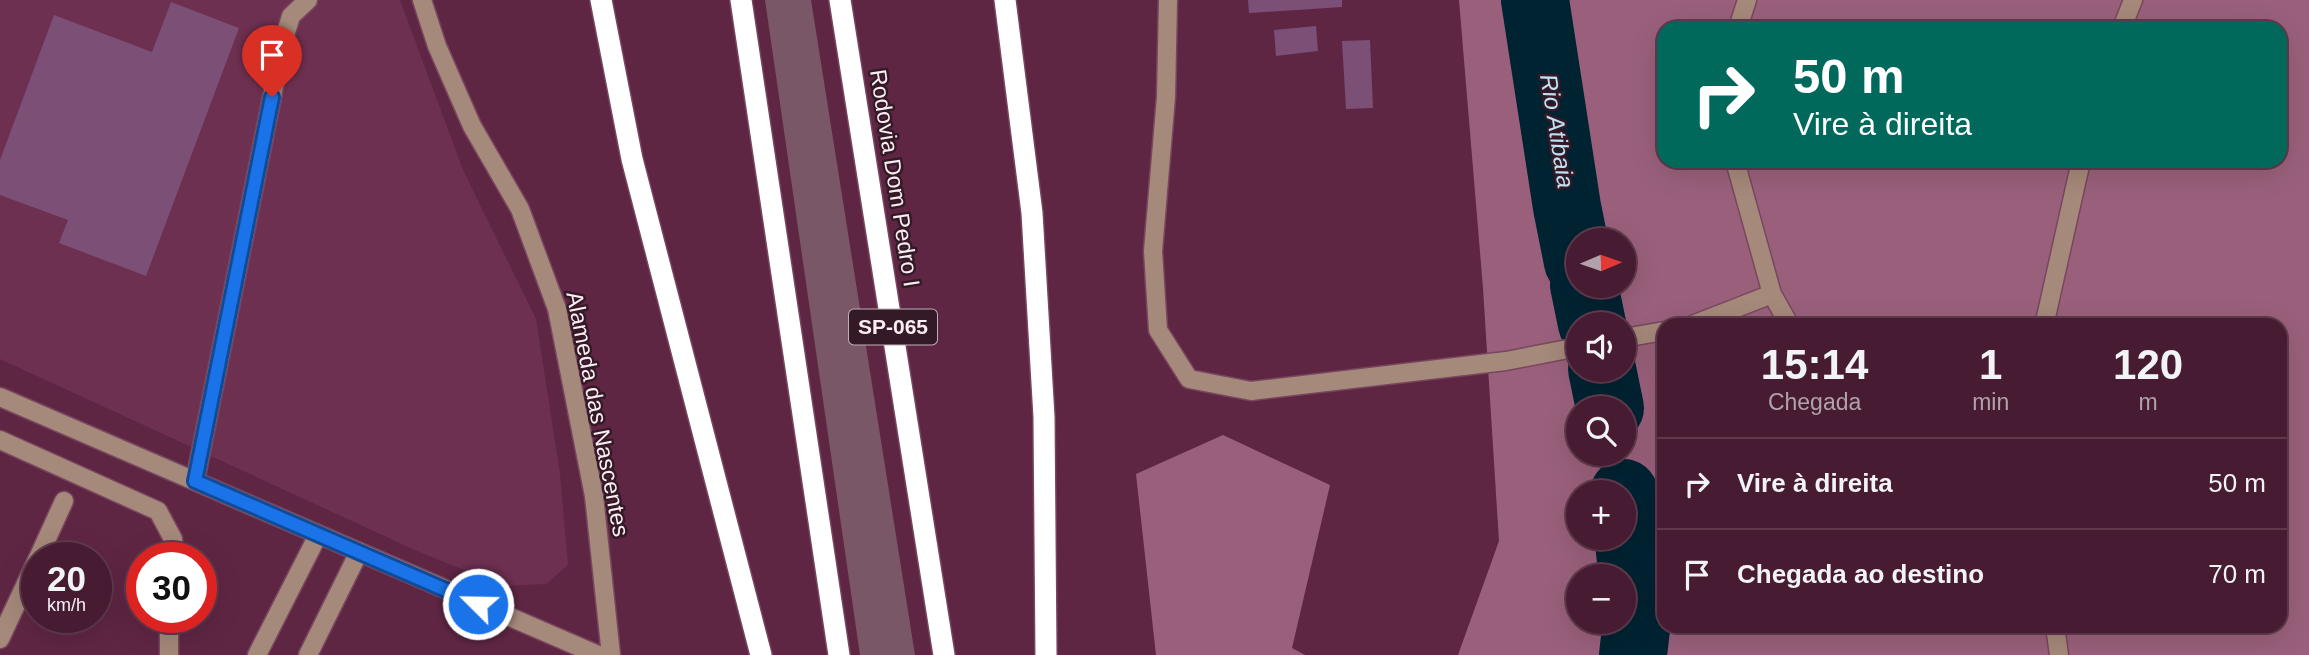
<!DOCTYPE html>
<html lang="pt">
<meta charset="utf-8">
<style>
:root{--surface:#471c32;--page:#51293e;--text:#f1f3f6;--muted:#b0a1ac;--line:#5f3a4d}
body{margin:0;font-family:Arial,sans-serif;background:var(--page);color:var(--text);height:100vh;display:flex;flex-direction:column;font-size:26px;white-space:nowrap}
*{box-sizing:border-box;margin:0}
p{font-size:23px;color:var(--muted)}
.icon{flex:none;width:38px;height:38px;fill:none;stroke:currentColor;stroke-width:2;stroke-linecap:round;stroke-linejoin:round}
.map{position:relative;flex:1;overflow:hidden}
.details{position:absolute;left:1657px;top:318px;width:630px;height:315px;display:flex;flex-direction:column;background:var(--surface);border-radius:21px;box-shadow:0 7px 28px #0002,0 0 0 2px var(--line)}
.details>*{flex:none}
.hud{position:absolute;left:1657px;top:21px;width:630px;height:147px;border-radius:21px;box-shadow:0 7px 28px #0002,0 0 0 2px var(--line);background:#00695c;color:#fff;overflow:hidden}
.needle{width:46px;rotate:88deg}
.buttons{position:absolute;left:1566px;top:228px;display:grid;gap:14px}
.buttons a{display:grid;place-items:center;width:70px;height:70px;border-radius:50%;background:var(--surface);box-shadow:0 7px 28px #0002,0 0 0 2px var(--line);font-size:35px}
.speed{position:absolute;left:21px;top:542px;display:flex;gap:14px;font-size:35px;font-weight:700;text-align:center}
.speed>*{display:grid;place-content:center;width:91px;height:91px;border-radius:50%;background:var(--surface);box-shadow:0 7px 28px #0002,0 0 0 2px var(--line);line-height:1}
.speed small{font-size:18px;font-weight:400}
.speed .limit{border:10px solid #d22;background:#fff;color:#111}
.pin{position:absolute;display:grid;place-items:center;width:60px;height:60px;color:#fff;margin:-72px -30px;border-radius:50% 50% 50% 0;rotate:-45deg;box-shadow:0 0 7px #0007}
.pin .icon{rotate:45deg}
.me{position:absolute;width:77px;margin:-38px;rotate:293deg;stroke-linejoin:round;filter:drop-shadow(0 0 5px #0008)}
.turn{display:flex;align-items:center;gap:24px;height:147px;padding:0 21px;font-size:32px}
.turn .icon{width:91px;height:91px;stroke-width:2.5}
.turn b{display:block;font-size:49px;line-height:60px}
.eta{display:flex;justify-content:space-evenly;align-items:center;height:119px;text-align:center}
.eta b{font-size:42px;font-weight:800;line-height:49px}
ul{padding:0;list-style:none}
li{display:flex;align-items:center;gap:21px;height:91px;padding:0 21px;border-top:2px solid var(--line)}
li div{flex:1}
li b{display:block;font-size:26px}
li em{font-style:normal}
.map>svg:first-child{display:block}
.built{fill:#6e3050}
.green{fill:#7a5767}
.forest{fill:#9a607b;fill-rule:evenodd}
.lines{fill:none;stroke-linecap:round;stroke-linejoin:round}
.river{stroke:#002332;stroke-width:68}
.building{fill:#7b4f76}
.minor-casing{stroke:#78465f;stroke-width:21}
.highway-casing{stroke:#78465f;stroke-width:24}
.minor{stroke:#a5897a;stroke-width:18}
.highway{stroke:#fff;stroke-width:21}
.route-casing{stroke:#114b97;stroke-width:18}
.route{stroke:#1a73e8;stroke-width:12}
.labels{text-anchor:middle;stroke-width:5;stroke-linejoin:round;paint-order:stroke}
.shield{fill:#341a27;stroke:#c0aeb6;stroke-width:2}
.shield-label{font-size:21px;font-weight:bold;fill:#fcedf3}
.street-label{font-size:23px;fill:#fcedf3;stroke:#341a27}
.water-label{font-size:24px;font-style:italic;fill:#bfe2f4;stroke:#341a27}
</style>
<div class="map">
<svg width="2309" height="655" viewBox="0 0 2309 655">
<rect width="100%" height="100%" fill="#5f2643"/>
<path class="built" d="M0 0H400L463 170 536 319 560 474 568 565 546 584 504 586 417 551 0 359Z"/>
<path class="green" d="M765 0H811L915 655H860Z"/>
<g class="forest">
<path d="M1459 0H2309V655H1458L1499 541 1483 288ZM1664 28H2280V161H1664ZM1578 240H1624V285H1578ZM1578 324H1624V369H1578ZM1664 326H2280V626H1664ZM1578 408H1624V453H1578ZM1578 492H1624V537H1578ZM1578 576H1624V621H1578Z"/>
<path d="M1223 435 1330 485 1292 648 1305 655H1156L1136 474Z"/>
</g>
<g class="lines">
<g class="river">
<path d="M1535 0 1567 207 1578 262"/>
<path d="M1584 285 1592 324"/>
<path d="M1602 369 1610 408"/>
<path d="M1624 493 1637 620 1633 655"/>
</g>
</g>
<g class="building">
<path d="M1248 0H1342V7L1249 13Z"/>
<path d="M171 2 239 28 146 276 59 243 68 220 0 195V160L54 15 152 52Z"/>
<path d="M1316 26 1318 51 1276 56 1274 30Z"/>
<path d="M1370 40 1373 108 1346 109 1342 41Z"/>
</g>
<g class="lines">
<defs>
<g id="minor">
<path d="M422 0 437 46 472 126 520 209 557 309 594 496 611 655"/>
<path d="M1168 0 1166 97 1153 251 1158 330 1189 379 1251 391 1506 361 1578 347"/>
<path d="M1738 28 1747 0"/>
<path d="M2122 28 2133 0"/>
<path d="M1735 161 1772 294 1790 326"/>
<path d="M1690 326 1772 294"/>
<path d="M2044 326 2081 161"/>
<path d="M1624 338 1664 331"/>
<path d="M0 397 598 655"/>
<path d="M0 440 158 511 173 539 174 558"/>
<path d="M195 481 283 42 291 16 308 0"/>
<path d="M38 558 64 501"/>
<path d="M2055 626 2059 655"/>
<path d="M0 639 37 560"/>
<path d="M169 655V618"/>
<path d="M257 655 318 535"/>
<path d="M308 655 359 552"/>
</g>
<g id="highway">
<path d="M601 0 632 159 761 655"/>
<path d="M741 0 839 655"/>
<path d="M840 0 944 655"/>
<path d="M1005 0 1032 213 1044 417 1046 655"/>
</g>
</defs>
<use href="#minor" class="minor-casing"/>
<use href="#highway" class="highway-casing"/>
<use href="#minor" class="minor"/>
<use href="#highway" class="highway"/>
</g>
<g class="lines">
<defs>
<path id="route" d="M272 97 195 481 478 604"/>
</defs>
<use href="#route" class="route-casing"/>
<use href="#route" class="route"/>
</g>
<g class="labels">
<rect class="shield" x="849" y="309.5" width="88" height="35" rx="5"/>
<g class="shield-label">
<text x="893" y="334">SP-065</text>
</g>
<g class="street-label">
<text transform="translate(895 178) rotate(81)" y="8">Rodovia Dom Pedro I</text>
<text transform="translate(598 414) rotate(79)" y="8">Alameda das Nascentes</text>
</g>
<g class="water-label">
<text transform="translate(1557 131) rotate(81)" y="8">Rio Atibaia</text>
</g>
</g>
</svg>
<div class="buttons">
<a><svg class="needle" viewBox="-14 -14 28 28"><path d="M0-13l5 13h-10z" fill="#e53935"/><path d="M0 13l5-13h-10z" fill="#b0a1ac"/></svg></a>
<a><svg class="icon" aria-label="sound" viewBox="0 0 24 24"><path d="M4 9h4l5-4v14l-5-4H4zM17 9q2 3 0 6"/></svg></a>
<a><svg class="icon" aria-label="search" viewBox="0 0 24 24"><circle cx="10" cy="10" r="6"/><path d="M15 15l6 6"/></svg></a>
<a>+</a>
<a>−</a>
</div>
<div class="speed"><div>20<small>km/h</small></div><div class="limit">30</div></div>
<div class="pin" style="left:272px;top:97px;background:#d93025"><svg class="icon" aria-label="arrive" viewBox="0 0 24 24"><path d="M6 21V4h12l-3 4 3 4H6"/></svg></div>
<svg class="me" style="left:478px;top:604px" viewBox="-20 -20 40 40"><circle r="17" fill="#1a73e8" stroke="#fff" stroke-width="3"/><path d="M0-11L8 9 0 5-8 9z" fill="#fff"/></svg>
<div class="hud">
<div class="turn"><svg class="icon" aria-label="right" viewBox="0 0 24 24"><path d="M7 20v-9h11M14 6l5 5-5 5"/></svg><div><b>50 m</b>Vire à direita</div></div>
</div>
<section class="details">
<div class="eta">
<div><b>15:14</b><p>Chegada</p></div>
<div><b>1</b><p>min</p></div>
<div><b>120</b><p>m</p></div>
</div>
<ul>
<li><svg class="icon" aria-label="right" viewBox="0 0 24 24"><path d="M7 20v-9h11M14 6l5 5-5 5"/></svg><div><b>Vire à direita</b></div><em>50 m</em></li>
<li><svg class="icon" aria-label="arrive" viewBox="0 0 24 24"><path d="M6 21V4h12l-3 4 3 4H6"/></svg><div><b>Chegada ao destino</b></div><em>70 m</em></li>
</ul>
</section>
</div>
